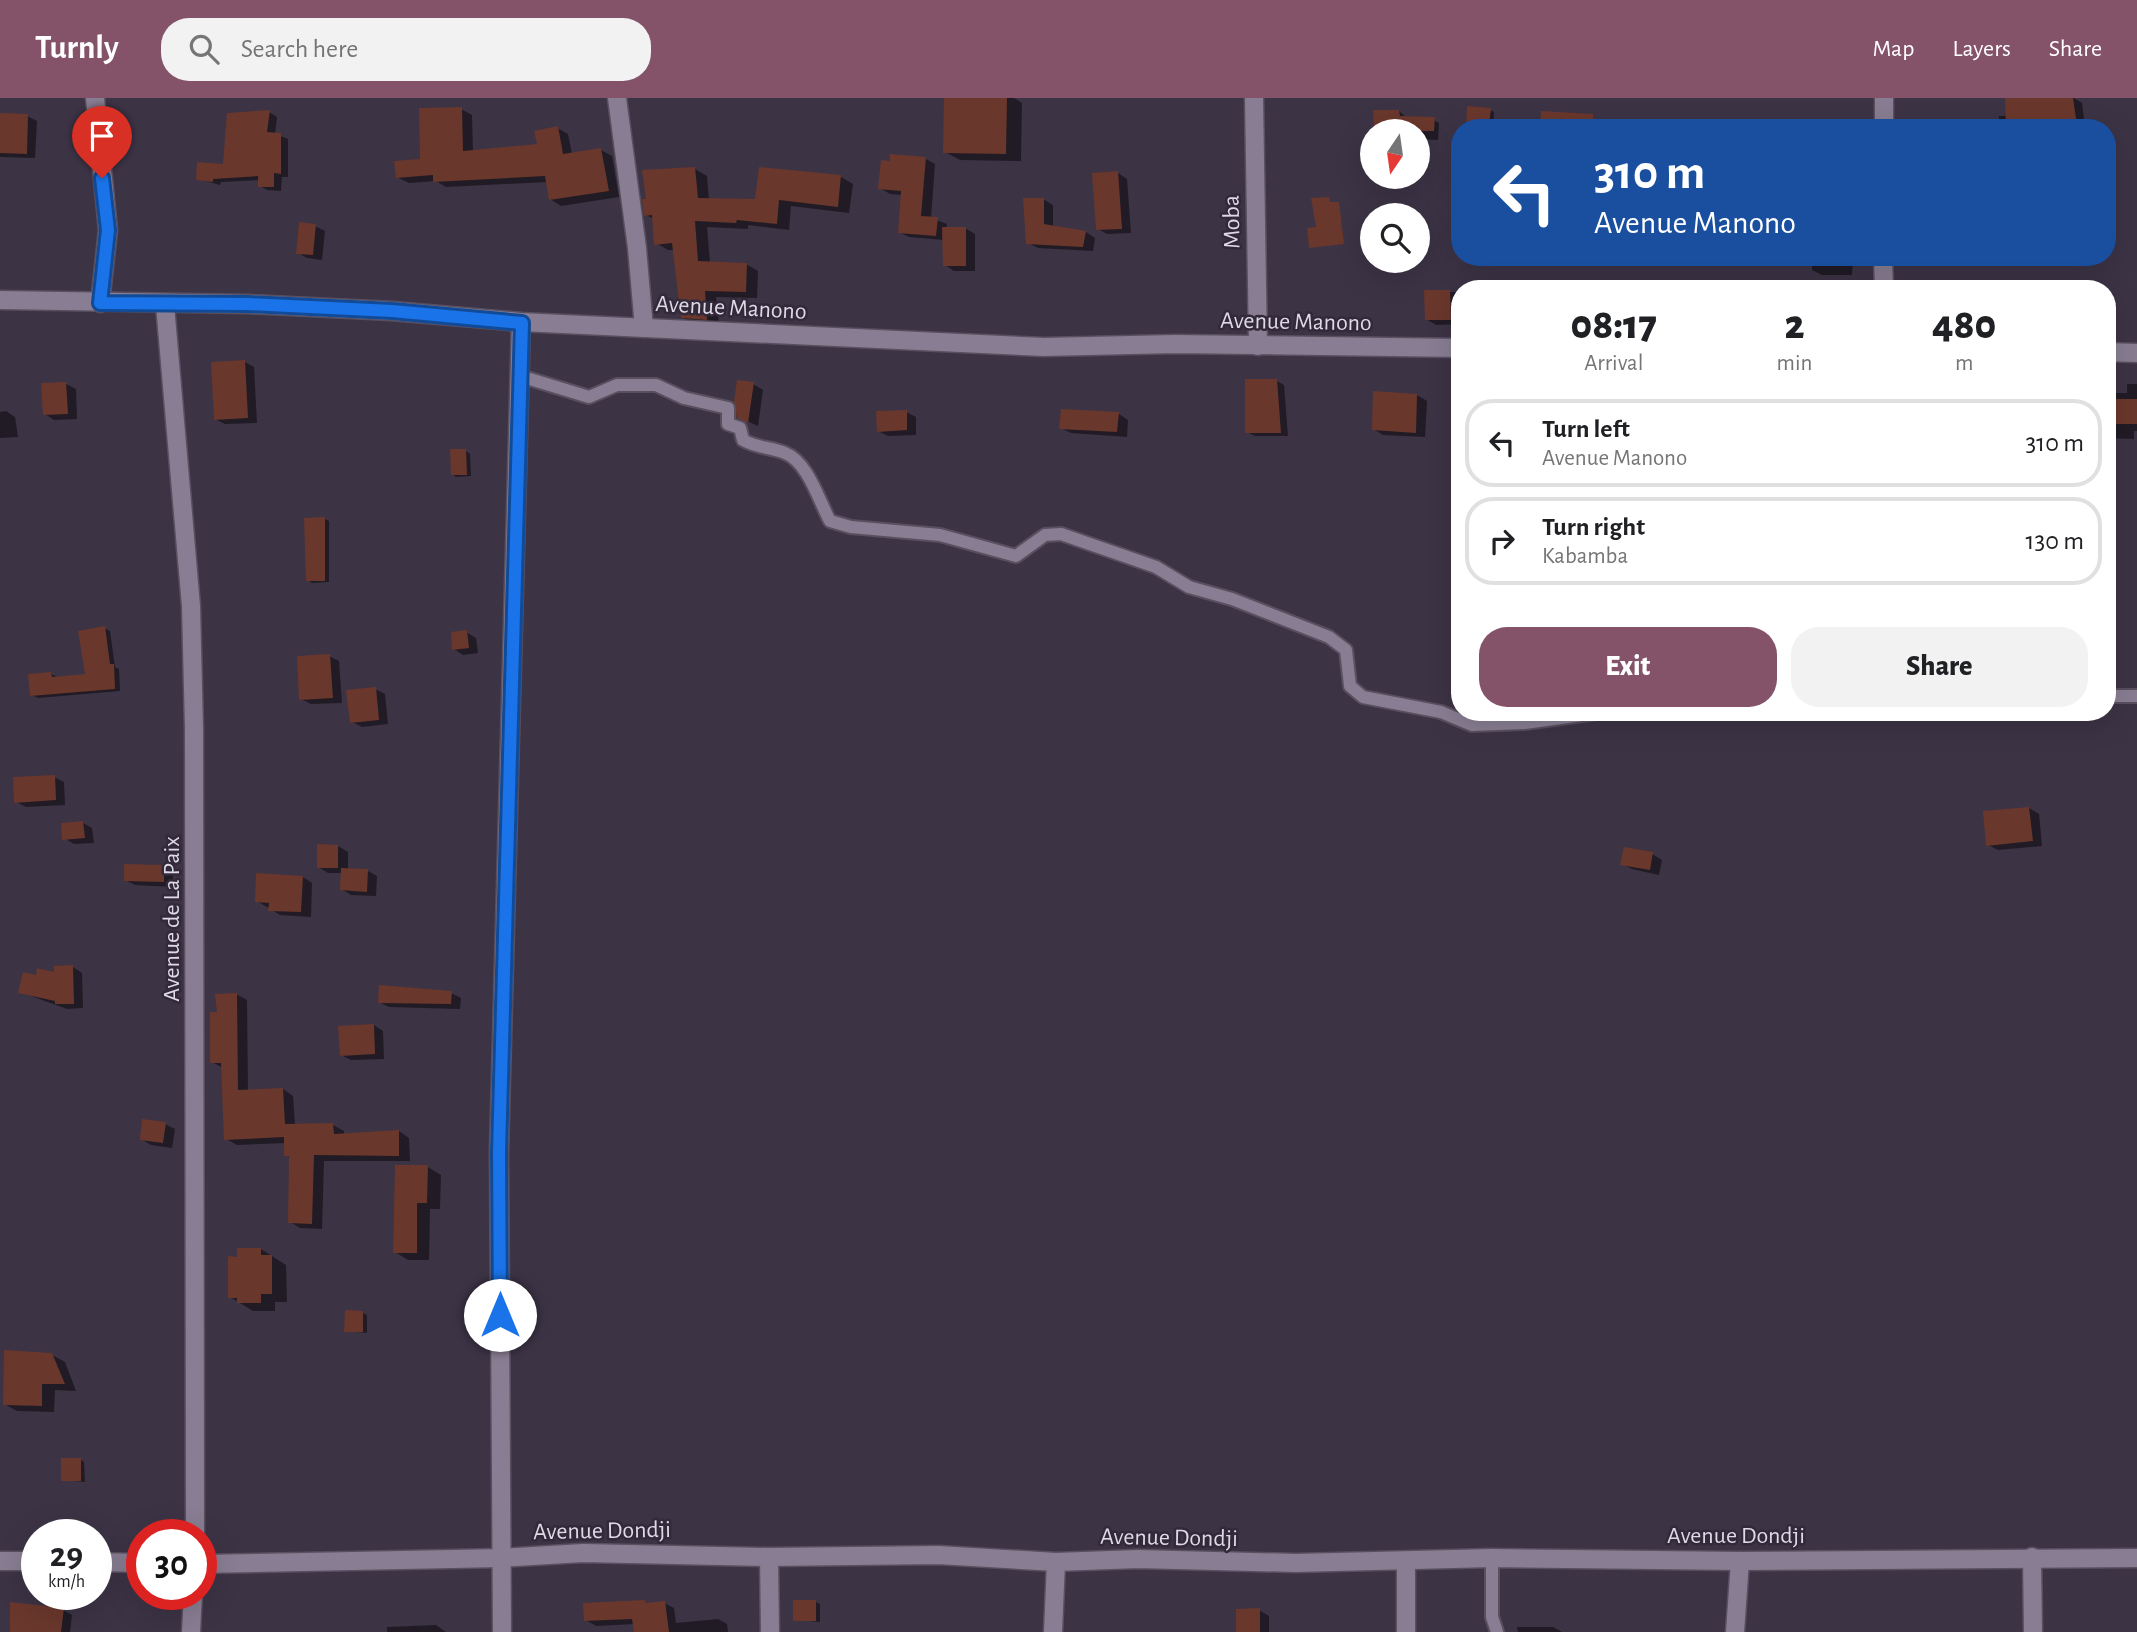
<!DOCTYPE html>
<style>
:root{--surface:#fff;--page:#f2f2f2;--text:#202124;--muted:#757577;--line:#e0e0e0;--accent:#845269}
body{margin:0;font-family:"Alegreya Sans",sans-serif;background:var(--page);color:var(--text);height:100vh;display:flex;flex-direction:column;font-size:26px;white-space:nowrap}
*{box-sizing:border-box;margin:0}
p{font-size:23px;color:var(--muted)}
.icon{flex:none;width:38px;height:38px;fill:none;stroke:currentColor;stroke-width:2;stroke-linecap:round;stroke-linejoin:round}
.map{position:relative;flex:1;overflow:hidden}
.drawer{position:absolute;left:1451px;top:182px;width:665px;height:441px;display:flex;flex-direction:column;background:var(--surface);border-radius:28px;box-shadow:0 7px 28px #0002}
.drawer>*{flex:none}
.guide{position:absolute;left:1451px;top:21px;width:665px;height:147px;border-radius:28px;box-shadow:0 7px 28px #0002;background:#1a4fa0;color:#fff;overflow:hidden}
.needle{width:46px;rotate:193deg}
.tools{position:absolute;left:1360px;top:21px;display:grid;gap:14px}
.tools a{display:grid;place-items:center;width:70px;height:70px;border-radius:50%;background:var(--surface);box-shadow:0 7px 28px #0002;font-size:35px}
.speed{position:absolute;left:21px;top:1421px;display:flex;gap:14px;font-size:35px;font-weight:700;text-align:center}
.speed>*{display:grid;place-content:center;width:91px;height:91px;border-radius:50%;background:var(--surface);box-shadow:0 7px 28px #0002;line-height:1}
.speed small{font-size:18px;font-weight:400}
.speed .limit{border:10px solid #d22;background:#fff;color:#111}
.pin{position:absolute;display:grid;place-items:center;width:60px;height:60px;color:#fff;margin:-72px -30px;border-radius:50% 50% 50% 0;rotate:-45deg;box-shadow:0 0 7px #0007}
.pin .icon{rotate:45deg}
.me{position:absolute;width:77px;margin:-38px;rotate:0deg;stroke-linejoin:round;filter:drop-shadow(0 0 5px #0008)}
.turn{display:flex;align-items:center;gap:24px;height:147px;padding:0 28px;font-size:32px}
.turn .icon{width:91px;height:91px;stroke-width:2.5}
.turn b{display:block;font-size:49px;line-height:60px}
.eta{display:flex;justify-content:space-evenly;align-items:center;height:119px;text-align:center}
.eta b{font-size:42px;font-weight:800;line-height:49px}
.action{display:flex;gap:14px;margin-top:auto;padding:14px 28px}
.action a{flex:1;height:80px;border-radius:28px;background:var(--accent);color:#fff;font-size:28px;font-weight:800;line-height:80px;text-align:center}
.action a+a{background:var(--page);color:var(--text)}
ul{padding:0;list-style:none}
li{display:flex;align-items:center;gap:21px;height:88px;margin:0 14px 10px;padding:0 14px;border:4px solid var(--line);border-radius:28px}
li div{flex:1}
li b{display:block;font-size:26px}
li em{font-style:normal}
header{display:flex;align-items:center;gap:42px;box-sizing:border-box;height:98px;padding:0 35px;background:var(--accent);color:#fff}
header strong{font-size:33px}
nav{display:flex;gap:38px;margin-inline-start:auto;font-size:24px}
.search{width:490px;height:63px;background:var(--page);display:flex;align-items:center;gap:18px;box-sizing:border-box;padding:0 24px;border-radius:28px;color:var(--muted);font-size:26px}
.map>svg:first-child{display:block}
.shadow{fill:#0007}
.building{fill:#6a372c}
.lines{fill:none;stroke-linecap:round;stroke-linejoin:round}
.lane-casing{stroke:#584f5f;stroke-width:16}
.street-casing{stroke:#584f5f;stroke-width:21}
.lane{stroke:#887d92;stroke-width:12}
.street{stroke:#887d92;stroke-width:18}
.route-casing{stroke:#114b97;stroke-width:18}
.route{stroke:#1a73e8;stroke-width:12}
.labels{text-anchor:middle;stroke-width:5;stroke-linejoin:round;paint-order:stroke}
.street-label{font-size:24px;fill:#dfd9e5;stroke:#32293b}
</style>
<header>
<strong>Turnly</strong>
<div class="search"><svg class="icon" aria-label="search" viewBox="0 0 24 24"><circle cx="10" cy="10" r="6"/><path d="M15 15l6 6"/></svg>Search here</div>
<nav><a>Map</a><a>Layers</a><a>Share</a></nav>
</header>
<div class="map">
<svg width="2137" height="1534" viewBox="0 0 2137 1534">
<rect width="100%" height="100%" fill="#3c3345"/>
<g class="shadow">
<path d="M945 0H1014L1022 5 1021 63 960 62 945 54Z"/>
<path d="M2007 0H2074L2082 5 2085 30H1999V18H2008Z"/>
<path d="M461 11 472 17 473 54 539 48 557 30 568 36 572 56 601 52 612 58 619 99 561 108 550 101 547 84 446 89 436 83 409 85 397 79 421 62Z"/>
<path d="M1490 12 1494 14 1493 30 1468 28Z"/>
<path d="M1375 13H1399L1407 20 1432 21 1439 25 1438 42 1418 41V33H1376Z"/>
<path d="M269 14 277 19 275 36 288 41V79H282L281 93 267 92 260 88V82L221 84 220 87 198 81 225 68Z"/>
<path d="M0 17 27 18 37 23 35 60 0 59Z"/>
<path d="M926 61 935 66 931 120 947 126 946 131 965 130 975 136V173H954L945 167 944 142 909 139 899 134 902 97 890 96 880 90 891 65Z"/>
<path d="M760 70 841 79 853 86 849 115 791 108 789 132 748 127V131L707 129 710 165 746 166 758 173 757 200 716 199 719 227 694 226 682 219 675 152H668L656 145 654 121 646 117 695 71 707 78 709 102 757 103Z"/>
<path d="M1118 75 1127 81 1131 135 1107 136 1098 131Z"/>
<path d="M1043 101 1053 107V130L1086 134 1095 140 1093 153 1038 150 1028 145Z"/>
<path d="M315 128 325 133 322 162 307 160 298 155Z"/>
<path d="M1812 159H1853L1852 177H1822L1812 172Z"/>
<path d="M1636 187 1772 191H1599Z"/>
<path d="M1426 194H1460V226L1436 227 1426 221Z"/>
<path d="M245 264 254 269 257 325 225 326 215 321Z"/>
<path d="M1277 283 1284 287 1288 338H1255L1247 334Z"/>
<path d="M66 286 76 291 77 321 54 322 45 316Z"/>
<path d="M753 286 763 292 758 328 738 319Z"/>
<path d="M2127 286H2137V333H2134V341L2107 340V295H2127Z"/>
<path d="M1417 297 1427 303 1425 339 1383 337 1373 331Z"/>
<path d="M6 313 15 319 18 339 0 340V314Z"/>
<path d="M906 314 916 319V337L888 338 878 333Z"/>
<path d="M1119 316 1128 322 1127 339 1071 335 1061 330Z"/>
<path d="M466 353 470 356 471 378 456 379 452 376Z"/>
<path d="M325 421 329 423V484L312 485 308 482Z"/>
<path d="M104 530 110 533 115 569 119 571 120 593 38 600 32 597 51 576 57 579 87 578Z"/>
<path d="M466 534 476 540 478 555 463 557 454 551Z"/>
<path d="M329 558 339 563 342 605 311 606 301 601Z"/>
<path d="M375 591 385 596 388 626 362 629 352 624Z"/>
<path d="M54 679 64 684 65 707 26 709 16 704Z"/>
<path d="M2029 710 2039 716 2042 748 1998 752 1988 747Z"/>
<path d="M83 725 92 730 94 745 74 746 64 740Z"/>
<path d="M338 748 348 754V772L368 773 377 778 376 798 351 797 342 791 343 775H328L318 769Z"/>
<path d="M1652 756 1662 762 1659 777 1632 771 1622 766Z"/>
<path d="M163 769 173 774V789L135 787 125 782Z"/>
<path d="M303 779 312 785 311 819 280 817 257 803Z"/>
<path d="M73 869 82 875 83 910 67 911 20 894 37 879Z"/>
<path d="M451 895 461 900 460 911 389 909 379 904Z"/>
<path d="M236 896 247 902 248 993 283 991 293 998 295 1028 333 1027 344 1033V1037L399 1033 409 1040 410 1063H324L322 1131 300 1130 290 1124 291 1060 286 1057V1045L237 1047 226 1041 223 970 212 964 219 915Z"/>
<path d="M374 927 383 933 384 961 351 962 341 957Z"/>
<path d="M165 1026 175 1031 172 1050 151 1047 141 1041Z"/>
<path d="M428 1069 441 1077 440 1111H430L429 1162H408L395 1154Z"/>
<path d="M261 1151 286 1167 287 1204H275V1213H253L230 1199 239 1160Z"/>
<path d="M363 1215 367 1217V1235L346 1233Z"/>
<path d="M52 1257 65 1264 76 1293 55 1292 54 1314 17 1313 4 1306Z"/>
<path d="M80 1361 84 1364 85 1384 63 1382Z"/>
<path d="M816 1504 820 1506V1524L795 1522Z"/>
<path d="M664 1505 674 1510 676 1525 718 1521 727 1526 728 1534H635V1526L596 1528 586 1522Z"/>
<path d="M63 1512 72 1517 70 1534H12Z"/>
<path d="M1259 1512 1269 1518V1534H1238Z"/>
<path d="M436 1527 446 1534H387V1529Z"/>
<path d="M1517 1529H1553L1562 1534H1518Z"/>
</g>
<g class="building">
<path d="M944 0H1007L1006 56 943 55Z"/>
<path d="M2005 0H2073L2077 27 2006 30Z"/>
<path d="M1467 8 1491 10 1489 30 1466 29Z"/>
<path d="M462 9 463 53 537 46 534 33 558 28 563 56 601 50 609 93 549 102 545 78 433 84V77L396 80 394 63 420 61 419 10Z"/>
<path d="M270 12 267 34 281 35V76L274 75V89H258V78L213 81V84L196 82 197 64 223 66 227 15Z"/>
<path d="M1373 12H1399L1400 18 1435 19 1434 33H1374Z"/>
<path d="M1541 13 1593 16V30H1540Z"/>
<path d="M0 15 28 16 27 56 0 55Z"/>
<path d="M890 56 926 59 921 118 938 119 936 138 898 135 901 93 878 91 881 62 890 63Z"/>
<path d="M695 69 698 100 755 101 759 69 841 77 838 109 779 102 777 126 737 122 736 125 695 123 698 163 747 165 746 194 705 193 707 222 681 220 672 145 654 147 652 117 644 118 642 101H646L642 72Z"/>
<path d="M1118 73 1122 131 1096 132 1092 75Z"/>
<path d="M1329 99 1330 104H1339L1344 146 1309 150 1307 130 1316 129 1311 100Z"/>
<path d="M1023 100H1044V126L1086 133 1083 149 1026 146Z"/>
<path d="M299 124 316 126 313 157 296 156Z"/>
<path d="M942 129H966V168H943Z"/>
<path d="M1424 192H1450L1451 222H1425Z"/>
<path d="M245 262 248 320 214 322 211 264Z"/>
<path d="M1245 281H1277L1281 335H1245Z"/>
<path d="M737 282 754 284 748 325 737 320 734 304Z"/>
<path d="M66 284 68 316 43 317 41 285Z"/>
<path d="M1373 293 1417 296 1416 335 1372 332Z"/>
<rect x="2107" y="301" width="30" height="25"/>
<path d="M1061 311 1119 314 1117 334 1059 331Z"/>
<path d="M907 312V332L877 334 876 313Z"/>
<path d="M450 351H466L467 377H451Z"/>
<path d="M325 419V483H306L304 420Z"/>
<path d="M105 528 110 566H114L115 591 30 598 28 576 51 574 52 579 85 576 78 533Z"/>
<path d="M467 532 469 550 452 552 451 534Z"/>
<path d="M330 556 333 600 299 602 297 558Z"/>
<path d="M376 589 379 622 350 625 346 592Z"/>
<path d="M55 677 56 702 14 705 13 679Z"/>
<path d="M2029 709 2033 743 1986 748 1983 713Z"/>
<path d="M83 723 85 740 62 742 61 725Z"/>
<path d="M317 746 338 747V770H317Z"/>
<path d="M1624 749 1653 754 1650 772 1620 767Z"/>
<path d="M124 766 164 767V784L124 783Z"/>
<path d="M341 770 368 771 367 794 340 792Z"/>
<path d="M256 775 303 778 301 814 268 813 269 805 255 804Z"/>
<path d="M73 867 74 906H55V903L18 895 23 874 36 877 37 870 54 874V868Z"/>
<path d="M379 887 452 893 451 906 378 905Z"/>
<path d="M237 895 238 992 283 990 285 1026 333 1025 334 1036 399 1032V1058L314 1057 312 1126 288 1125 289 1058H284V1039L224 1042 221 965H210V914H217L215 896Z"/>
<path d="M374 926 375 956 340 958 338 928Z"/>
<path d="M142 1021 166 1024 163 1045 140 1042Z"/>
<path d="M395 1067H428L427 1105H417V1155H393Z"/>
<path d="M237 1150H261V1157H272V1196H261V1205H237V1200H228V1158L237 1159Z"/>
<path d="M345 1212 363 1213V1234H344Z"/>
<path d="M4 1252 52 1255 65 1286H42V1308L3 1307Z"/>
<rect x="61" y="1360" width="20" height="23"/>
<path d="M645 1502V1505L665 1503 669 1534H634L632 1521 584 1523 583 1505Z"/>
<rect x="793" y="1502" width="23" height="21"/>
<path d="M10 1504 64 1510 61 1534H10Z"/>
<path d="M1260 1510V1534H1236V1511Z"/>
</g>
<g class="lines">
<defs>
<g id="lane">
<path d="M520 278 589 299 617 287H656L684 300 728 310V326L740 330 743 342C756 350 771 349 785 355 808 364 819 403 830 423L851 429 940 437 1016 458 1045 437 1061 436 1156 469 1189 489 1232 501 1329 539 1346 552 1350 588 1363 599 1441 614 1472 627 1525 625 1603 614"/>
<path d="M2107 598H2137"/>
<path d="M1492 1460V1519L1497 1534"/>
</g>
<g id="street">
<path d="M95 0 108 132 100 205"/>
<path d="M617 0 637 150 644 230"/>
<path d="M1254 0 1258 248"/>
<path d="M1884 30V0"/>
<path d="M1883 159 1884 191"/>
<path d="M0 202 248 206 392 213 521 224 1044 249 1175 246 1460 250"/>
<path d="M165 207 191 508 194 631 195 1437"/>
<path d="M2107 254 2137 255"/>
<path d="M769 1459 770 1534"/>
<path d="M2032 1459 2033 1534"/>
<path d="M0 1463H37"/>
<path d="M1406 1463V1534"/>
<path d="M96 1464 142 1465"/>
<path d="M201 1466 501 1460 583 1455 769 1459 938 1457 1056 1464 1138 1461 1296 1465 1492 1460 1740 1463 2137 1460"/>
<path d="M191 1534 193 1496"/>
<path d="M502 1534 499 1054 521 224"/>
<path d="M1053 1534 1056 1464"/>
<path d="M1735 1534 1740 1463"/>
</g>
</defs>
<use href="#lane" class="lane-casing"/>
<use href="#street" class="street-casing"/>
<use href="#lane" class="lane"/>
<use href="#street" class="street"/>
</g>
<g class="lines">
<defs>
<path id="route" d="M102 80 108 132 100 205 248 206 392 213 522 225 499 1054 500 1217"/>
</defs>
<use href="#route" class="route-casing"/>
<use href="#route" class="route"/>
</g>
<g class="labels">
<g class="street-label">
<text transform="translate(1231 124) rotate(-91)" y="8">Moba</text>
<text transform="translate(731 209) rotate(3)" y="8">Avenue Manono</text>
<text transform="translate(1296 223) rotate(1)" y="8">Avenue Manono</text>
<text transform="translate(171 821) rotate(-90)" y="8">Avenue de La Paix</text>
<text transform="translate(602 1432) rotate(-1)" y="8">Avenue Dondji</text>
<text x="1736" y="1445">Avenue Dondji</text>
<text transform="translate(1169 1439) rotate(1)" y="8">Avenue Dondji</text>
</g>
</g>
</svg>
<div class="tools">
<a><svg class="needle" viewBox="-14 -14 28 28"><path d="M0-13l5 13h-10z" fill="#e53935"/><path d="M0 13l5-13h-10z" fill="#757577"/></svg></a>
<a><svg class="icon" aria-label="search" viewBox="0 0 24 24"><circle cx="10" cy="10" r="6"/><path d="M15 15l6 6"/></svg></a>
</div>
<div class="speed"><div>29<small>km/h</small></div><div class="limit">30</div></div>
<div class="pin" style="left:102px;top:80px;background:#d93025"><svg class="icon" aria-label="arrive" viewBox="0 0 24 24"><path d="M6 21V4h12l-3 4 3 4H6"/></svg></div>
<svg class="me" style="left:500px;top:1217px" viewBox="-20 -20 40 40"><circle r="19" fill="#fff"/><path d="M0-13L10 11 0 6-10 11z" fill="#1a73e8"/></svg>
<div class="guide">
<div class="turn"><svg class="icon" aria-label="left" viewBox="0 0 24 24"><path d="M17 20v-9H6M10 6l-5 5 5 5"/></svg><div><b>310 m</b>Avenue Manono</div></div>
</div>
<section class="drawer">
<div class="eta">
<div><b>08:17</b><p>Arrival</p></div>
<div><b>2</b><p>min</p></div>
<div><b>480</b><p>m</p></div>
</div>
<ul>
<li><svg class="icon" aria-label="left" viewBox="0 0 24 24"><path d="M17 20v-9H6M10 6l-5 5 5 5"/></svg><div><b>Turn left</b><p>Avenue Manono</p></div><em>310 m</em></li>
<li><svg class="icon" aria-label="right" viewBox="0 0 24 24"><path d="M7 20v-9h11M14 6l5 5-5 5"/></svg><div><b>Turn right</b><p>Kabamba</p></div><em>130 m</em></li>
</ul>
<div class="action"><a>Exit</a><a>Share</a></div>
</section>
</div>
